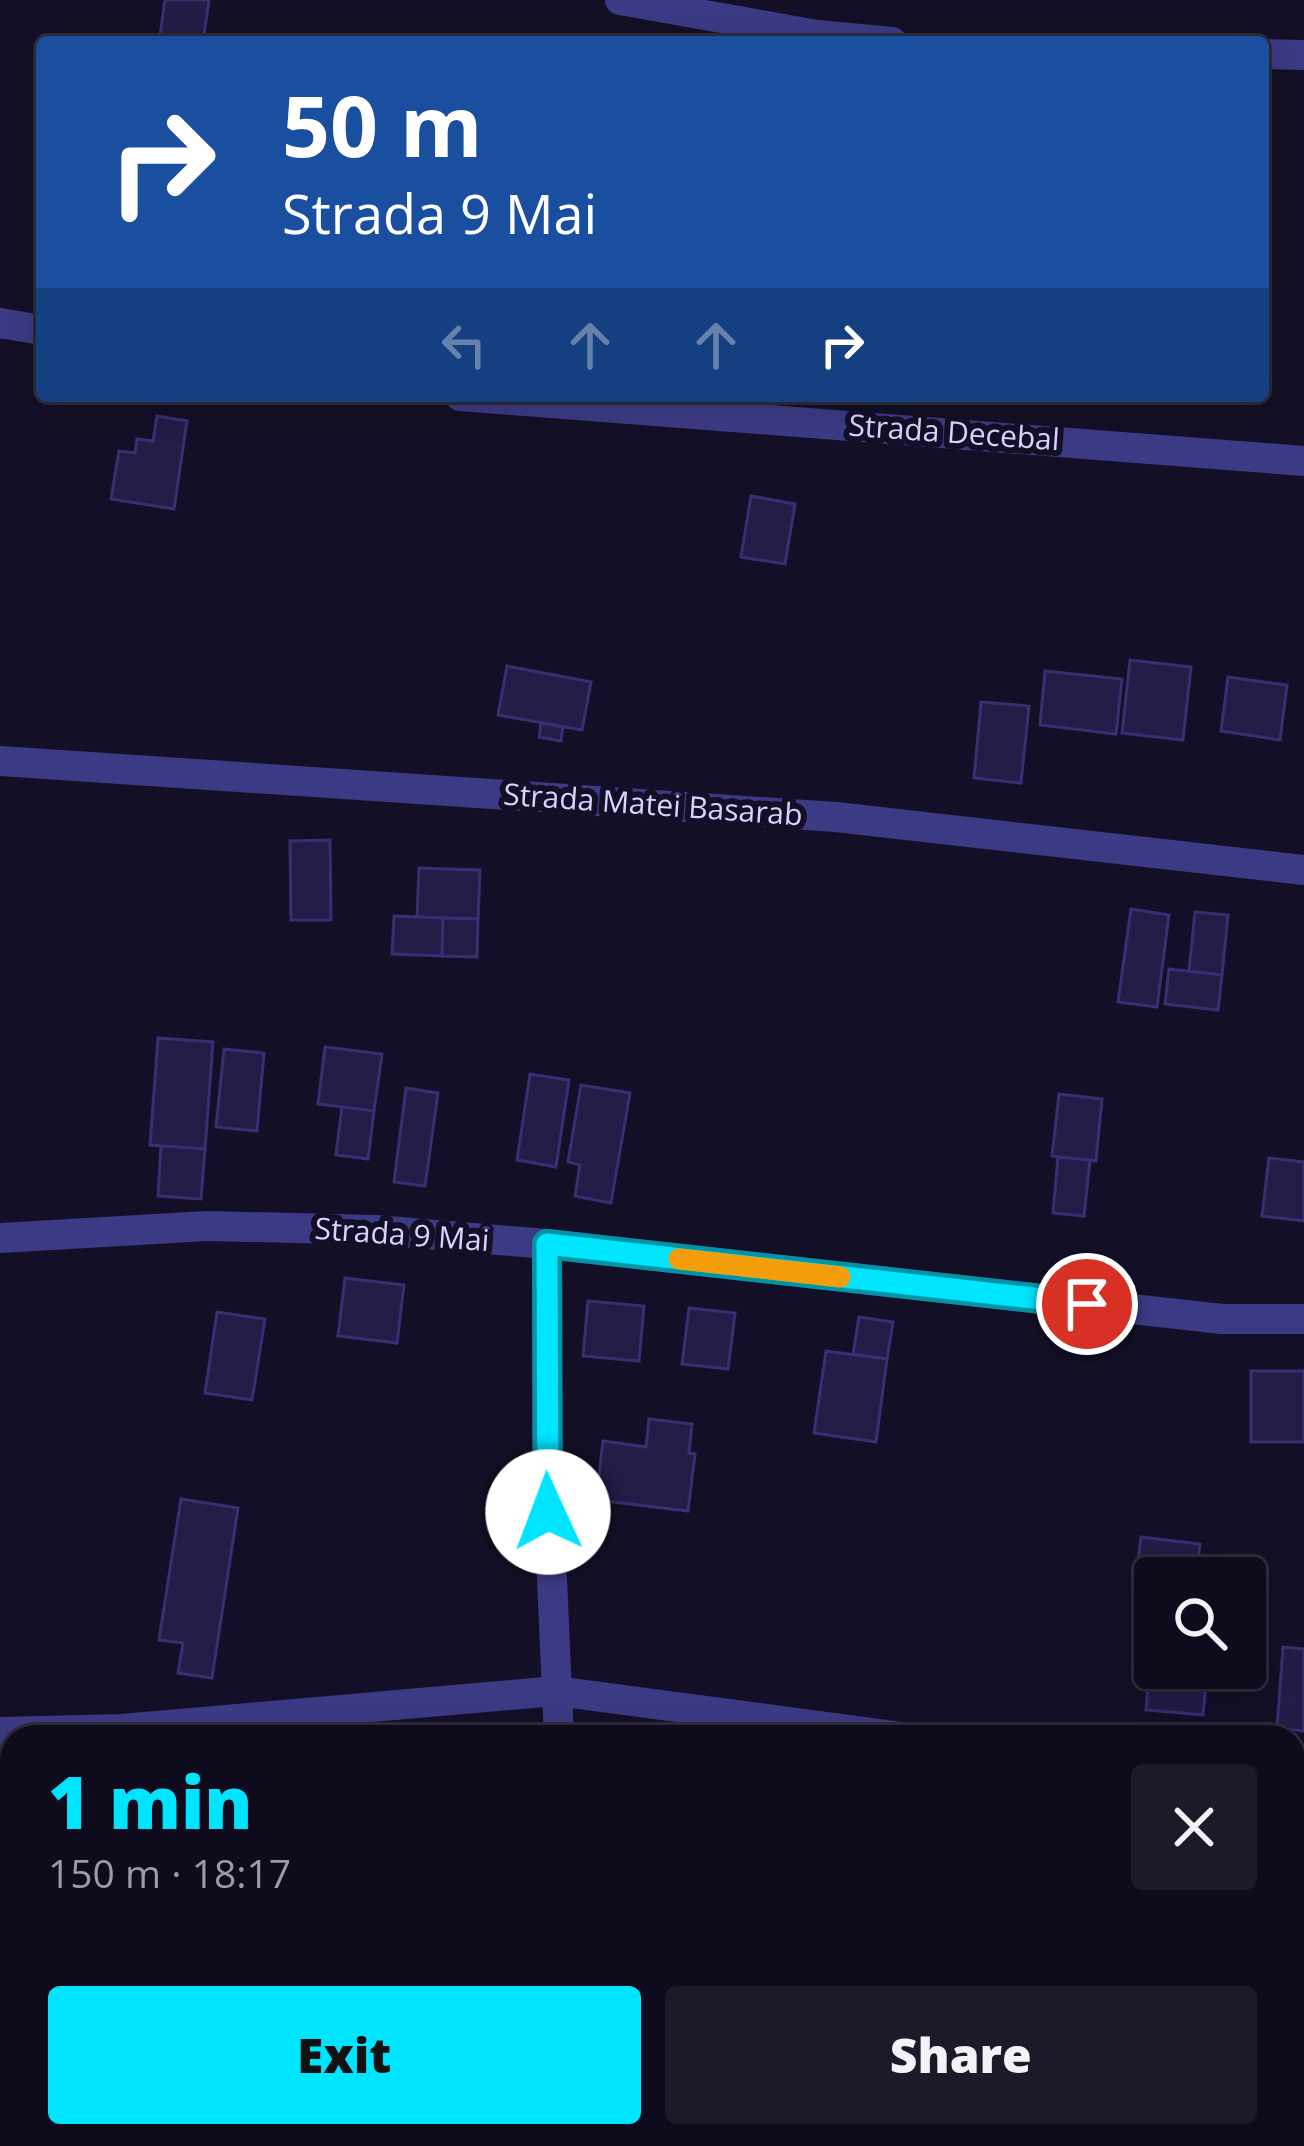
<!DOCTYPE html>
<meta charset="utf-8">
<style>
:root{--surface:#0e0b1c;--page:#1c1929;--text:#f1f3f6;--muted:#9b9ba3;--line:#2e2b3b;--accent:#00e5ff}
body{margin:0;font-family:"Open Sans",sans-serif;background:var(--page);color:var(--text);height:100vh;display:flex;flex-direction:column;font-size:45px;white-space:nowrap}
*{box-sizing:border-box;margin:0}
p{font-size:39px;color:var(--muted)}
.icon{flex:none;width:66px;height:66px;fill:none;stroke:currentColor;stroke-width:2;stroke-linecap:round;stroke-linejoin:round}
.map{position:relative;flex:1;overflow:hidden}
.drawer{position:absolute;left:0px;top:1725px;width:1305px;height:423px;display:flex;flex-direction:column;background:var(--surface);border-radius:36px 36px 0 0;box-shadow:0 6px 30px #0003,0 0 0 3px var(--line)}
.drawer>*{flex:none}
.hud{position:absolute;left:36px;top:36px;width:1233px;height:366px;border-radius:12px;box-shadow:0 6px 30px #0003,0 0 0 3px var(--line);background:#1a4fa0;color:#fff;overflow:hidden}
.tools{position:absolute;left:1134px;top:1557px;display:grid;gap:24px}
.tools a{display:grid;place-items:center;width:132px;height:132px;border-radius:12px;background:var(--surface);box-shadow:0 6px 30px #0003,0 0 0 3px var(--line);font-size:60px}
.pin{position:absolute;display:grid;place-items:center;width:102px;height:102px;color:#fff;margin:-51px;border:6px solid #fff;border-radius:50%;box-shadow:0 3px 12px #0007}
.me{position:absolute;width:132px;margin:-66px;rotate:358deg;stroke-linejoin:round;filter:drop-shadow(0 0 9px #0008)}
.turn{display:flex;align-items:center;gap:42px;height:252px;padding:0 48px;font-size:54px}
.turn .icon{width:156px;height:156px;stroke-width:2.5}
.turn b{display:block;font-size:84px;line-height:102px}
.lanes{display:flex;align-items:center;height:114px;padding:0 48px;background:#0003;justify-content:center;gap:60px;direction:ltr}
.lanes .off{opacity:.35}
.round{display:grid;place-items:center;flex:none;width:126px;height:126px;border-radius:12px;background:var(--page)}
.head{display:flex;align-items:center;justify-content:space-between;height:204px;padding:0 48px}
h1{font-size:72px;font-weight:800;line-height:90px;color:var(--accent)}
.cta{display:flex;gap:24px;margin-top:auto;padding:24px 48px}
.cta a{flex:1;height:138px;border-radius:12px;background:var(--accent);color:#111;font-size:48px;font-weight:800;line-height:138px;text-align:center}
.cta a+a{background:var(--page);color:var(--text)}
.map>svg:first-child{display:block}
.building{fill:#241b47;stroke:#3b2d73;stroke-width:3}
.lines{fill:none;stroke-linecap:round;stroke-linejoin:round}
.minor{stroke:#3d3a85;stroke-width:30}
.major{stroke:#c25bff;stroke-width:30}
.route-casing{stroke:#0095a6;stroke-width:30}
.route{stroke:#00e5ff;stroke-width:21}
.slow{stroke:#f59e0b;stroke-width:21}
.labels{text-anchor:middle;stroke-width:12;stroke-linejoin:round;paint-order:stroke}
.street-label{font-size:30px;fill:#d9d4ff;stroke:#130f26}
</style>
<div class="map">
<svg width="1304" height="2146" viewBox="0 0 1304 2146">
<rect width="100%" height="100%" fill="#130f26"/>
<g class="building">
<path d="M165 0H209L203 42H159Z"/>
<path d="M157 416 187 421 174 509 111 499 119 451 135 453 137 439 153 441Z"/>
<path d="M751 496 795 504 785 564 741 557Z"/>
<path d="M1130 660 1191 667 1183 740 1122 733Z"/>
<path d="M507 666 591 682 582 730 498 715Z"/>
<path d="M1045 671 1122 679 1116 734 1040 725Z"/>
<path d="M1228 677 1287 685 1280 740 1221 731Z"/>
<path d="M981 702 1029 706 1021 783 974 778Z"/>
<path d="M541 723 563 727 561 741 539 737Z"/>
<path d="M330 840 331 920H291L290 841Z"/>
<path d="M419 868 480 870 478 919 417 917Z"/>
<path d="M1131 909 1169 915 1157 1007 1118 1002Z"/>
<path d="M1195 912 1228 915 1222 975 1189 971Z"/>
<path d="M394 916 443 918 442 956 392 954Z"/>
<path d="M443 918 478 919 477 957 442 956Z"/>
<path d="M1169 969 1222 975 1218 1010 1165 1004Z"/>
<path d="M158 1038 213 1042 205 1149 150 1145Z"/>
<path d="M325 1047 382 1054 374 1111 318 1104Z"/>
<path d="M224 1049 264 1053 257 1131 216 1127Z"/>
<path d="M530 1074 569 1080 556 1167 517 1160Z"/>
<path d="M581 1085 630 1093 611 1203 575 1196 580 1165 568 1162Z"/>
<path d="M406 1088 438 1093 425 1186 394 1182Z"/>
<path d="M1059 1094 1102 1099 1096 1161 1052 1156Z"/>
<path d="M342 1107 374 1111 368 1159 336 1155Z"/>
<path d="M161 1146 205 1149 201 1199 158 1196Z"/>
<path d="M1058 1157 1090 1160 1084 1216 1053 1213Z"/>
<path d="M1269 1158 1304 1162V1221L1262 1216Z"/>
<path d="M345 1278 404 1285 397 1343 338 1336Z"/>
<path d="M588 1301 644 1306 639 1361 583 1356Z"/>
<path d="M689 1308 735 1313 728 1369 682 1364Z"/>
<path d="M217 1312 265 1319 252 1400 205 1393Z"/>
<path d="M859 1317 893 1322 887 1359 853 1354Z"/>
<path d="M826 1351 887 1359 876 1442 814 1433Z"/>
<rect x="1251" y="1371" width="53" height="71"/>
<path d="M649 1419 692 1424 689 1453 695 1454 688 1511 596 1500 603 1441 646 1447Z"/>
<path d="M181 1499 238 1508 212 1678 178 1673 183 1643 159 1640Z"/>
<path d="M1141 1537 1200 1544 1196 1578H1155V1593L1134 1591Z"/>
<path d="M1153 1623 1155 1668H1208L1203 1715 1146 1710Z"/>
<path d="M1283 1647 1304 1649V1731L1277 1728Z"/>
<path d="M147 2136H199L198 2146H146Z"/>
<path d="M275 2136H308V2146H274Z"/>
<path d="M515 2136H577L576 2146H544V2139Z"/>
<path d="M846 2136H878L877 2146H845Z"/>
<path d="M1133 2136H1170L1168 2146H1131Z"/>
<path d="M669 2137 777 2145 668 2146Z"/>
</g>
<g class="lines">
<g class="minor">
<path d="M620 0 817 35 892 42"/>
<path d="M1263 54 1304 55"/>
<path d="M0 323 42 330"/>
<path d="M460 396 1304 461"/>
<path d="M0 761 836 817 1304 870"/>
<path d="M0 1238 207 1226 376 1230 547 1244 1222 1319H1304"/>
<path d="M547 1244V1467L559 1737"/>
<path d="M0 1732 122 1729 556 1691 902 1737"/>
<path d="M1293 1768 1304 1769"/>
<path d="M7 2146 12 2077"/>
<path d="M614 2146V2136"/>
</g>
<g class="major">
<path d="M0 2020 12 2021"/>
<path d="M1293 2088 1304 2089"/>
</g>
</g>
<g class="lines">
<defs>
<path id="route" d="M548 1512 547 1244 1087 1304"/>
</defs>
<use href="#route" class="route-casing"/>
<use href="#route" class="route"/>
<path class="slow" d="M679 1259 840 1277"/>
</g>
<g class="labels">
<g class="street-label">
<text transform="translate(954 433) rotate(4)" y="10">Strada Decebal</text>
<text transform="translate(653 805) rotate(4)" y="10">Strada Matei Basarab</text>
<text transform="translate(402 1235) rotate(4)" y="10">Strada 9 Mai</text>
</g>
</g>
</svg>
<div class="tools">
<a><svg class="icon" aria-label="search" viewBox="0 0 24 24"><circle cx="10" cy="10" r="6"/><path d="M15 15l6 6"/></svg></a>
</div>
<div class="pin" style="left:1087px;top:1304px;background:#d93025"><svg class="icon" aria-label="arrive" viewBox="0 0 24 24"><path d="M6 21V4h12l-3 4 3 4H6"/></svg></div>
<svg class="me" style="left:548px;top:1512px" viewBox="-20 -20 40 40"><circle r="19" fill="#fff"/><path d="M0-13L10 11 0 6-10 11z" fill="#00e5ff"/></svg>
<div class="hud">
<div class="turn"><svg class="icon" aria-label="right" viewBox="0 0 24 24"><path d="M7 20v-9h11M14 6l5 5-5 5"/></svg><div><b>50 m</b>Strada 9 Mai</div></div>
<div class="lanes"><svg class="icon off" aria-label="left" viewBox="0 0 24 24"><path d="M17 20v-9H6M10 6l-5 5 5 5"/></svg><svg class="icon off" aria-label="ahead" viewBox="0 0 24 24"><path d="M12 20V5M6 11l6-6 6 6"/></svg><svg class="icon off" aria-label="ahead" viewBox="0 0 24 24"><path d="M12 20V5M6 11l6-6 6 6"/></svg><svg class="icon" aria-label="right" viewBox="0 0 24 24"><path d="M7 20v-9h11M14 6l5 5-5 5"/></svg></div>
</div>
<section class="drawer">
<div class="head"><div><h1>1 min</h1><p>150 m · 18:17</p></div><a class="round"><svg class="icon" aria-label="close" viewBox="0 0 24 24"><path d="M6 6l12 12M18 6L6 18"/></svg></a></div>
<div class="cta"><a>Exit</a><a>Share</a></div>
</section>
</div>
